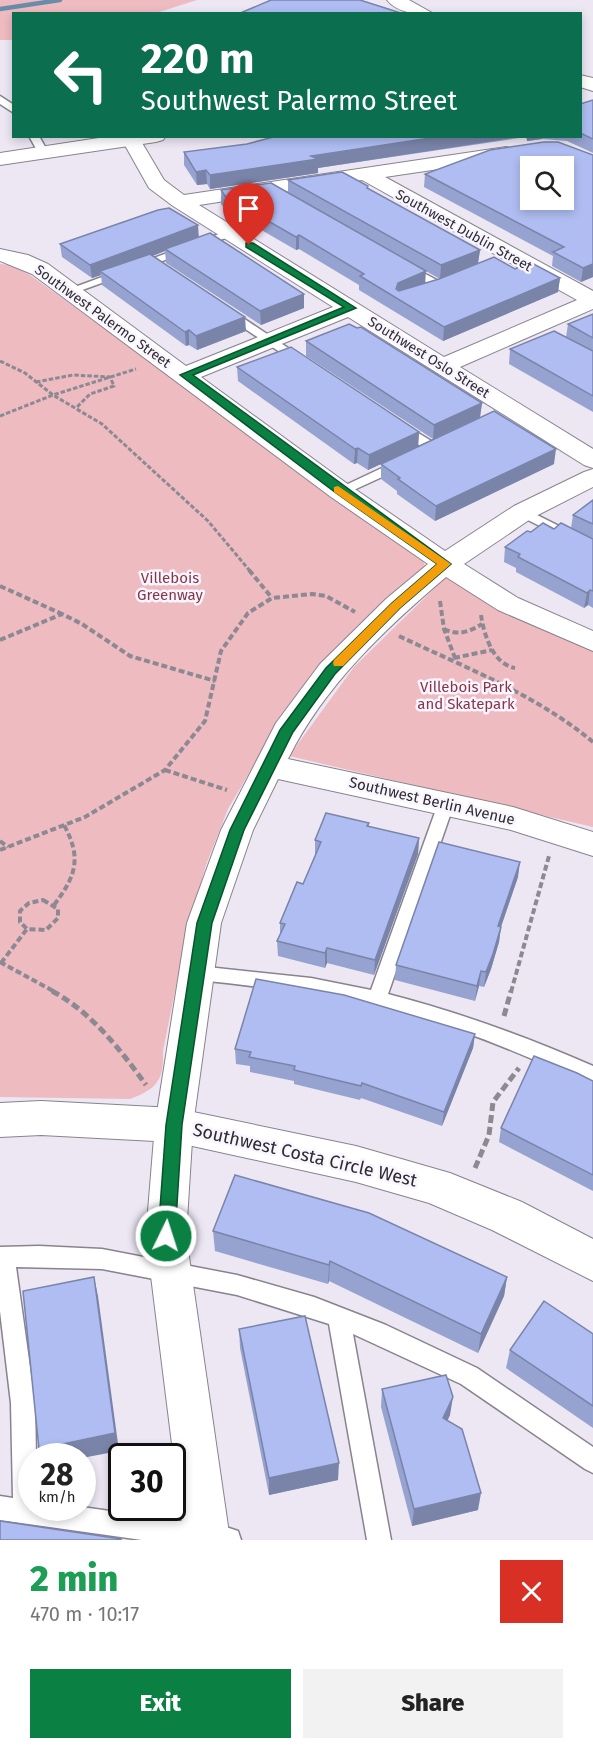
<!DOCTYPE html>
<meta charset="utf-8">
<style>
:root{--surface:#fff;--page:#f2f2f2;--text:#222;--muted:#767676;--accent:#0b8043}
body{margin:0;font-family:"Fira Sans",sans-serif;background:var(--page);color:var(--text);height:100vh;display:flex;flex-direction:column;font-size:22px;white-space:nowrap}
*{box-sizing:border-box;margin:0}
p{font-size:20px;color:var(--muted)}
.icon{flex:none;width:33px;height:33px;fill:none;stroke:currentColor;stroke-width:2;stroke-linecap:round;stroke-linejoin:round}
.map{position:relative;height:1540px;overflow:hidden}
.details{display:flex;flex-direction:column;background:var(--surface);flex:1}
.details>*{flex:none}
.hud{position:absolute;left:12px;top:12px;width:570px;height:126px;border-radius:0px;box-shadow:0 3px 9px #0003;background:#0b6e4f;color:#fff;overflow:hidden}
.tools{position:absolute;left:520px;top:156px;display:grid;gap:12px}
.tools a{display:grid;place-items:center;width:54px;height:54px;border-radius:0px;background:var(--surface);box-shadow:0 3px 9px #0003;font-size:30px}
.speed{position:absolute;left:18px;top:1443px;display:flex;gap:12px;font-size:30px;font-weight:700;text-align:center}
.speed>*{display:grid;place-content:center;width:78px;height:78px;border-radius:50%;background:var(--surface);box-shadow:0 3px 9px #0003;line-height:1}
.speed small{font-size:15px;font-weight:400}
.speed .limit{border:3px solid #111;border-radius:9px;background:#fff;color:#111}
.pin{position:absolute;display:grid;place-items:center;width:51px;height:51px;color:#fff;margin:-62px -26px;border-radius:50% 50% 50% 0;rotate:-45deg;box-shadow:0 0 6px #0007}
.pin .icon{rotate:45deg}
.me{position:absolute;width:66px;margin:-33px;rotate:4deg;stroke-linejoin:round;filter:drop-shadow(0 0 4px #0008)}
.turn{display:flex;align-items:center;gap:21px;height:126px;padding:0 30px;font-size:27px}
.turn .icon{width:78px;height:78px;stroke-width:2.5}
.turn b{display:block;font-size:42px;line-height:51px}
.round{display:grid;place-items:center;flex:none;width:63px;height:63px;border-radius:0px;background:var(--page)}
.summary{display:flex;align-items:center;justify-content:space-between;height:102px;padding:0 30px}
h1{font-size:36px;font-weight:800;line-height:45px;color:#1e9e55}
.action{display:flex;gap:12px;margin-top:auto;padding:12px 30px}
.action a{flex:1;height:69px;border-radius:0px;background:var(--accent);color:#fff;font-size:24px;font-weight:800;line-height:69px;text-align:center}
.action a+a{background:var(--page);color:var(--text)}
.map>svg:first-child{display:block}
.green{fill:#eebbc1}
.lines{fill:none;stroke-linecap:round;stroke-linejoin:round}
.stream{stroke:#698da9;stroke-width:4.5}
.lane-casing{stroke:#88838e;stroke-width:3}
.street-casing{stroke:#88838e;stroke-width:2}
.secondary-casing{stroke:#88838e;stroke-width:2}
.path-far2{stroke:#8d8992;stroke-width:3;stroke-dasharray:4.5 2;stroke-linecap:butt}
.path-far1{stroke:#8d8992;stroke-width:4;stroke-dasharray:6 3;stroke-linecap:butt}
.path{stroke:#8d8992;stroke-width:5;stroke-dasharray:8 4;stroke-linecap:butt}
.lane{fill:#fff;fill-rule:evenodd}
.street{fill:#fff;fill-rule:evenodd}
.secondary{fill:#fff;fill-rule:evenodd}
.wall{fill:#96a3d0}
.shaded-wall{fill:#7a84a9}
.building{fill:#afbdf2;stroke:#7a84a9;stroke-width:1.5;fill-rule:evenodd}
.route{fill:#0b8043;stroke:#07532c;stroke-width:1.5}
.slow{fill:#f59e0b}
.labels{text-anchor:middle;stroke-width:5;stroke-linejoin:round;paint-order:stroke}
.far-street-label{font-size:14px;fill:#2e2c31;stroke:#f9f5fe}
.park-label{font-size:15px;fill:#853746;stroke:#f9f5fe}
.street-label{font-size:15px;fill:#2e2c31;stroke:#f9f5fe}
.near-street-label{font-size:18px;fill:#2e2c31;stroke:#f9f5fe}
</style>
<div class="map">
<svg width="593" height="1540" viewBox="0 0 593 1540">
<rect width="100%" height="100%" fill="#ece7f3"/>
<g class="green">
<path d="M0 0H197L156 13 14 14 13 40H0Z"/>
<path d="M0 264 11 265 30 275 402 543C411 549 425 556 425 568L269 739 228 809 206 865 186 936 163 1051C164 1080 157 1089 130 1099L0 1097Z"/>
<path d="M446 577 593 647V827L289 756 354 667Z"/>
</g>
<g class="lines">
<path class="stream" d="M0 9 60 0"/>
<defs>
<g id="lane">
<path d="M0 96 14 105V113L0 104Z"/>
<path d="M29 136H39L48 152 47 154H39Z"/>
<path d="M230 230 234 231V235L74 293H66L64 291Z"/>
<path d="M407 264 444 284 446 286 444 288H436L403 269V265Z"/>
<path d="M227 308 231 310 309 362 303 366 299 365 223 314 221 312Z"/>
<path d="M400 422 438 445 440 448 438 451H428L395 429 394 426 395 423Z"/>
<path d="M401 459 408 463 406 466 345 494 340 495 333 491Z"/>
<path d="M523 508 593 543V553L518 515 516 512 518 509Z"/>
<path d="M446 798 452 800 454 804 388 994C458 1012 527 1037 593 1066V1083C547 1067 504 1045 457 1030 372 1002 287 989 198 980L191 978 189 973 191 968 198 966 311 978 371 990 438 804 440 800Z"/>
<path d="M39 1246 102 1249 237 1275 314 1297 386 1325 477 1368 593 1447V1473L585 1469 461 1384 353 1334 391 1540H367L329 1324 237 1295 102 1269 16 1267 35 1403 36 1456H32V1508L82 1507 229 1528 238 1531 241 1540H142L0 1520V1496L13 1498 11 1403 0 1311V1247Z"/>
</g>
<path id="street" d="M124 136H138L164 180 184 195 506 147 513 149 516 153 513 157 506 159 385 177 593 291V309L460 367 593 449V468L584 465 348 317 201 377 349 485 445 551 514 506 584 472 593 469V487L532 518 464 564 518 598 593 631V651L498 610 446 577C385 629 324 686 288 759L513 807 593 832V856L511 830 278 779 253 830 221 923 193 1125 186 1236 230 1540H184L146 1236 155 1125 187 923 221 830 276 723 320 664 386 599 428 564 331 497 32 274 0 261V249L28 255 48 264 186 366 333 307 173 206 149 188 122 140ZM362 180 577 300 444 357 199 205Z"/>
<g id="secondary">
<path d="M387 0H409L434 14C418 14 398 14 387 0Z"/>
<path d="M580 75 593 78V91L580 87Z"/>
<path d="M112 136H166L163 140 156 142 0 165V153Z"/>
<path d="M41 1101 174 1108 356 1146 450 1173 522 1202 593 1239V1281L492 1230 429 1203 356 1182 174 1142 41 1135 0 1137V1103Z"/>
</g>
</defs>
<use href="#lane" class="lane-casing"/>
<use href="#street" class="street-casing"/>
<use href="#secondary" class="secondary-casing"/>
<g class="path-far2">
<path d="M0 361 25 373 53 395 102 424 208 521 250 571"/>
<path d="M36 382 73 375 110 377 114 386 90 394 76 408"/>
<path d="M0 416 53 395 136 369"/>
</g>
<g class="path-far1">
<path d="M249 570 272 598"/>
<path d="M0 586 62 614"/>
<path d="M440 601 444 629 455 658"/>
<path d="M481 615C484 635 493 664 515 668"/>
<path d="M444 629C458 636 469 632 482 624"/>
<path d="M399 636C466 668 535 694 593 742"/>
<path d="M0 640 62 614 82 624 130 656 215 681"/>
<path d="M454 658 492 650"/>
<path d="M165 770 227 790"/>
<path d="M0 841 8 847"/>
<path d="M0 850 85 817 165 770 205 721 221 651 248 613 272 598 312 594 326 596 355 612"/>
<path d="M43 900 58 909V918L46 930 27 929 20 922V911L29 903Z"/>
<path d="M54 905C76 876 82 858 64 825"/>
<path d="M0 962 55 992"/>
<path d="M1 963 27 929"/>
<path d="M511 992 549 856"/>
</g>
<g class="path">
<path d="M52 991C91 1012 120 1049 146 1085"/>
<path d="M504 1016 511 991"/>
<path d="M475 1168 489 1135 493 1102 519 1068"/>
</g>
<use href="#lane" class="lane"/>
<use href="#street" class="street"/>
<use href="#secondary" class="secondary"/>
</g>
<g class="wall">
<path d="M593 100V153L567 141 542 139 527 141 526 137 318 168V173L210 189 207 184 197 185 184 165V152L247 144 277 136H580V104Z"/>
<path d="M593 155V277L581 282 552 266 553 256 424 187 425 174Z"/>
<path d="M288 180 368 186V189L480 250 478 263 440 279 385 248 425 283 515 269 560 278 558 292 443 341 359 290V285L299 249 296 250 225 209 221 204V190L288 193Z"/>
<path d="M199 237 304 294V308L261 325 166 263 165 251 153 256 246 331 197 350 189 345 186 346 102 285 101 275 92 278 62 257 60 244Z"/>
<path d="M593 314V412L509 364 510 349 566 337 568 324Z"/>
<path d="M306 341 482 403 480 417 554 464 435 521 397 494V491L381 479V464L433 439 306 356Z"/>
<path d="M237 367 419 432 418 447 368 470 357 463 354 464 238 381Z"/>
<path d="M593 500V608L588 605 584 608 516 572V568L504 562 505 547 531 532 554 529 571 528 573 515Z"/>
<path d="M369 823V827L419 838 418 854 374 975 327 963 325 968 278 956 277 941 280 934V923L303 884 315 856V840Z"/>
<path d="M518 877 501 927 499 942 491 969 484 987 479 986 475 1001 395 980 396 965Z"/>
<path d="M475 1034 473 1048 442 1126 361 1098 360 1100 294 1084V1081L250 1072V1066L236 1064 235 1049Z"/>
<path d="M593 1081V1191L499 1142 501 1128Z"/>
<path d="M213 1231 507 1277 504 1296 478 1353 329 1281 328 1284 215 1251Z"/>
<path d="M239 1329 338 1480 269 1495 240 1348Z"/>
<path d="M593 1334V1428L506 1368 510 1350Z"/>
<path d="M382 1389 450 1415 447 1421 478 1510 412 1526 381 1407Z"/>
</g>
<g class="shaded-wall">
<path d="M443 136H526L318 168V173L210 189V175L311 156Z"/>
<path d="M527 136H542V139L527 141Z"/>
<path d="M206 170 207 184 197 185 196 172Z"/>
<path d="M198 225 199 239 165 249V251L104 274 100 271 101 275 92 278 90 265Z"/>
<path d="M299 235V249L296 250V237Z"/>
<path d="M480 250 478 263 440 279 441 265Z"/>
<path d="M593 264V277L581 282 583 268Z"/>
<path d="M426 271 425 285 396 297 398 283Z"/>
<path d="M560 278 558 292 443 341 444 327Z"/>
<path d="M304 294V308L261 325 260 311Z"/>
<path d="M245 317 246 331 197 350 196 336Z"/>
<path d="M189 330V345L186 346 185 332Z"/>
<path d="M482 403 480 417 433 439 434 425Z"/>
<path d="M419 432 418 447 368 470 369 455Z"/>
<path d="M358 448 357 463 354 464 355 449Z"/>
<path d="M556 449 554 464 435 521 436 506Z"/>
<path d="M590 590 588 605 584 608 587 593Z"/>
<path d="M419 838 418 854 374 975 375 960Z"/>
<path d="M520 862 518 877 496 941 498 926Z"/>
<path d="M501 927 499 942 491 969 484 987 486 972Z"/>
<path d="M327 948V963L325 968V953Z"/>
<path d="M481 971 479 986 475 1001 477 986Z"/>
<path d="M475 1034 473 1048 442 1126 444 1112Z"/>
<path d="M330 1261 329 1281 328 1284 329 1265Z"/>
<path d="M94 1277 98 1296 119 1451 82 1458V1456H41L39 1449Z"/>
<path d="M507 1277 504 1296 478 1353 481 1334Z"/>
<path d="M453 1397 450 1415 440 1436 443 1418Z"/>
<path d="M339 1463 338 1480 269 1495V1478Z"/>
<path d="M481 1493 478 1510 412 1526 414 1509Z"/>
</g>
<g class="building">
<path d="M271 0H360L404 14H238Z"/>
<path d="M593 100V139L580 133V104Z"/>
<path d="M277 136H443L311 156 318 159 210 175 206 170 196 172 184 152 247 144Z"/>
<path d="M544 142H558L593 155V264L583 268 553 252 564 247 425 174 490 150ZM531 166H564V200H531Z"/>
<path d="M342 172 368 186 367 188 480 250 441 265 288 180Z"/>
<path d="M271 183 426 271 398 283 396 289 399 291 439 279 494 257 515 269 530 262 560 278 444 327 360 276 364 274 299 235 296 237 225 196 221 190Z"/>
<path d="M169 208 198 225 90 265 60 244 158 210Z"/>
<path d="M210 233 304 294 260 311 165 249Z"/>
<path d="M150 254 245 317 196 336 189 330 185 332 100 271Z"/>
<path d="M593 314V338L568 324Z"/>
<path d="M349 324 357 328 361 327 482 403 434 425 306 341Z"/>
<path d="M554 331 593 351V396L510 349Z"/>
<path d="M291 347 419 432 369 455 358 448 355 449 237 367Z"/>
<path d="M494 411 556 449 436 506 398 479 400 478 381 464Z"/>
<path d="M593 500V524L573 515Z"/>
<path d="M543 523 554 529 561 523 593 539V591L590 590 587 593 518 557 520 554 505 547 527 531 531 532Z"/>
<path d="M326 813 369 823 367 826 419 838 375 960 327 948 325 953 277 941 285 924 280 923 297 882 303 884 321 842 315 840Z"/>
<path d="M439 842 520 862 498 926 501 927 493 954 486 972 481 971 477 986 396 965Z"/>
<path d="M256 979 344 995 475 1034 444 1112 362 1083 361 1086 294 1070 295 1066 249 1057 251 1052 235 1049Z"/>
<path d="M534 1056 577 1073 593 1081V1175L501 1128Z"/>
<path d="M235 1175 369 1213 507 1277 481 1334 330 1261 329 1265 213 1231Z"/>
<path d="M94 1277 115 1433 39 1449 23 1291Z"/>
<path d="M544 1301 593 1334V1406L510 1350Z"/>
<path d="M305 1316 339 1463 269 1478 239 1329Z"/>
<path d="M446 1375 453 1397 443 1418 462 1429 481 1493 414 1509 382 1389Z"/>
<path d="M0 1521 121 1539V1540H0Z"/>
</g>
<path class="route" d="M246 243H253L356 308 193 375 451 564 400 608 335 674 293 732 244 830 212 923 182 1125 175 1236 173 1242 166 1244 160 1242 158 1236 166 1125 197 923 230 830 280 730 326 668 392 603 437 564 336 493 180 375 344 307 246 247Z"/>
<path class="slow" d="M338 486 451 564 400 608 343 666H334L333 663 334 660 392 603 437 564 334 492V487Z"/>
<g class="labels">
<g class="far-street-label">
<text transform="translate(464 230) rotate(29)" y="5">Southwest Dublin Street</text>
<text transform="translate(103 316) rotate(36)" y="5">Southwest Palermo Street</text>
<text transform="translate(429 357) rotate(32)" y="5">Southwest Oslo Street</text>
</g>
<g class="park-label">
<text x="170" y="583">Villebois<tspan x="170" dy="17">Greenway</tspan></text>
<text x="466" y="692">Villebois Park<tspan x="466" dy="17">and Skatepark</tspan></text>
</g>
<g class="street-label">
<text transform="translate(432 801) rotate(13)" y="5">Southwest Berlin Avenue</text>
</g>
<g class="near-street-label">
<text transform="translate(305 1155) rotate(13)" y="6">Southwest Costa Circle West</text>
</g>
</g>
</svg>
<div class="tools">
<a><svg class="icon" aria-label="search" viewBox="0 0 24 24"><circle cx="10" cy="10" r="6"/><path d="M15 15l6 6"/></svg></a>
</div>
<div class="speed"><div>28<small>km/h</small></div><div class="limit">30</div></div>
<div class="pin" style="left:249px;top:245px;background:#d93025"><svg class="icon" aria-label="arrive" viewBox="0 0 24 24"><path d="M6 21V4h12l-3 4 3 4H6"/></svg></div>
<svg class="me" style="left:166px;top:1236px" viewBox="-20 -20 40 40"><circle r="17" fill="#0b8043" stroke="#fff" stroke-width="3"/><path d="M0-11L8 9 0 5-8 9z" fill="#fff"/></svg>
<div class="hud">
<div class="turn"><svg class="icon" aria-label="left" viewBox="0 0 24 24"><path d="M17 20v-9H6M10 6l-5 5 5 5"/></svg><div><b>220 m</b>Southwest Palermo Street</div></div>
</div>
</div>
<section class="details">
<div class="summary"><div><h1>2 min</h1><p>470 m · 10:17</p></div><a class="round" style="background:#d93025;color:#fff"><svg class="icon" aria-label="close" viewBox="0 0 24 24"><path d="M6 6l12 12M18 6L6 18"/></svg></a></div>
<div class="action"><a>Exit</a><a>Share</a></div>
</section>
